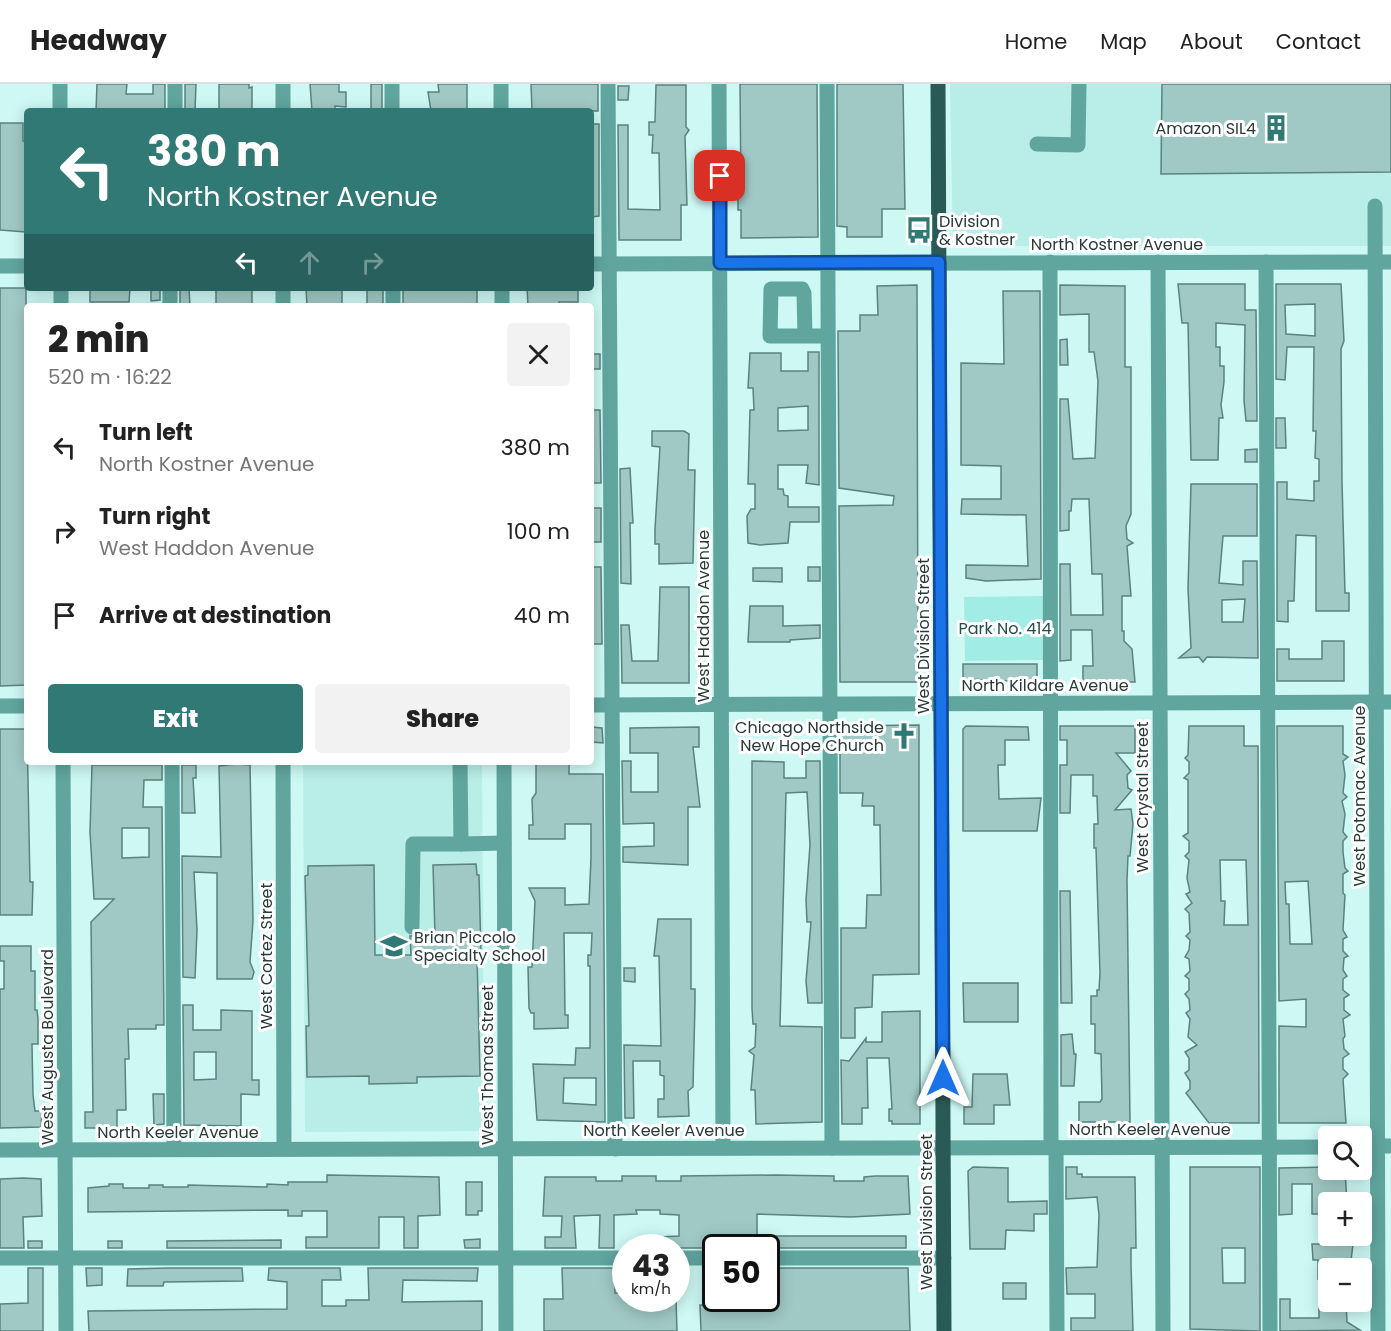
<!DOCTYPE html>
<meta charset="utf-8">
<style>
:root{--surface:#fff;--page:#f2f2f2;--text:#222;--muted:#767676;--line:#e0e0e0;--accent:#317974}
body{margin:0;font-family:Poppins,sans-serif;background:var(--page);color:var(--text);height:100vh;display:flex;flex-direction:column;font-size:22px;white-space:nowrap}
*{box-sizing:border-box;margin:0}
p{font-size:20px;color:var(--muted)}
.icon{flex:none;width:33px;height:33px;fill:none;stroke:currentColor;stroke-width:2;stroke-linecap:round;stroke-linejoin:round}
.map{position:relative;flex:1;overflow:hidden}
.drawer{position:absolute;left:24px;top:219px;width:570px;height:462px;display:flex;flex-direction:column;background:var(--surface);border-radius:6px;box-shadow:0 3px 15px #0003}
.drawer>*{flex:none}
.guide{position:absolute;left:24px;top:24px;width:570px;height:183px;border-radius:6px;box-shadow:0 3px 15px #0003;background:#317974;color:#fff;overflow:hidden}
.controls{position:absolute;left:1318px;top:1042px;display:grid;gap:12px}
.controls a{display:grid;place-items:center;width:54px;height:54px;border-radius:6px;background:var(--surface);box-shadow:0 3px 15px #0003;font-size:30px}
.speed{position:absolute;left:612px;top:1150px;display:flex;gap:12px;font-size:30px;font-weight:700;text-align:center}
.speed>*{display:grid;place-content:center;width:78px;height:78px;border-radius:50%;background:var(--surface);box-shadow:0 3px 15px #0003;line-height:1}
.speed small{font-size:15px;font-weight:400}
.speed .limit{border:3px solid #111;border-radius:9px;background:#fff;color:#111}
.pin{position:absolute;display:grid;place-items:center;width:51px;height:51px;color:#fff;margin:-26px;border-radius:12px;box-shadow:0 3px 9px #0006}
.me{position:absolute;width:66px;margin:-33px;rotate:0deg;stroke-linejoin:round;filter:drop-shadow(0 0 4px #0008)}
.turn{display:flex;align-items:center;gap:21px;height:126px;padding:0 24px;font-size:27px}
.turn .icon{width:78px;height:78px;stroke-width:2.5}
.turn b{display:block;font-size:42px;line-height:51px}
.lanes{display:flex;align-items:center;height:57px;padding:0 24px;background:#0003;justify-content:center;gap:30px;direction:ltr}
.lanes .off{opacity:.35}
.round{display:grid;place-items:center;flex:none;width:63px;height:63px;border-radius:6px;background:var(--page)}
.headline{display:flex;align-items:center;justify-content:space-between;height:102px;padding:0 24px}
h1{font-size:36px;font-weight:800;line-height:45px}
.primary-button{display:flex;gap:12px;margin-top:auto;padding:12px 24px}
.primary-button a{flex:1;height:69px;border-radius:6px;background:var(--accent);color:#fff;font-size:24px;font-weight:800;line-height:69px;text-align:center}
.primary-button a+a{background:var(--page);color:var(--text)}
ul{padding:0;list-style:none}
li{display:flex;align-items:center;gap:18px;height:84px;padding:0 24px}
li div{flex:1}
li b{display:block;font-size:22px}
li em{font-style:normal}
header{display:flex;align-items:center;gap:36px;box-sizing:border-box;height:84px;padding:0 30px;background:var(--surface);border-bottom:2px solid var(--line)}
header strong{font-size:28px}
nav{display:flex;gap:33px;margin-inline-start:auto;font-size:21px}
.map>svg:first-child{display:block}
.built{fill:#b9ede7}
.green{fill:#a1ede6}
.building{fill:#a0c9c5;stroke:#5a827e;stroke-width:1.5;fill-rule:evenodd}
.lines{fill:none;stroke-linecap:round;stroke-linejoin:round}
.minor{stroke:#61a59f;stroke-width:15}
.major{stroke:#2a5a56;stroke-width:15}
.route-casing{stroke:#114b97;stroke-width:15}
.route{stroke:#1a73e8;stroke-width:10}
.labels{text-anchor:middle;stroke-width:6;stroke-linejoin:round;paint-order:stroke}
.poi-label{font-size:16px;fill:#293a39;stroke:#fff;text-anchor:end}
.street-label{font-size:16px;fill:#293a39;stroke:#fff}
.park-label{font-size:16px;fill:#23504d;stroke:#fff}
</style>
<header>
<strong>Headway</strong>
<nav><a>Home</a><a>Map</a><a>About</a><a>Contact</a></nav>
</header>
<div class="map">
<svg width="1391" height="1247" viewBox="0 0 1391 1247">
<rect width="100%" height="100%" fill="#cdf8f4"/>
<g class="built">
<path d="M950 0H1391V162H953Z"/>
<path d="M303 678H482L484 1047 305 1048Z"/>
</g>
<path class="green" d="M1045 512V576L965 577 964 513Z"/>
<g class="building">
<path d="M97 0H127L126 10H153V0H165V27H96Z"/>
<path d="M185 0H196L195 27H185Z"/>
<path d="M219 0H249V4L252 3V27H219Z"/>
<path d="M310 0H339V8H346V23L335 22V27H312Z"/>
<rect x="371" y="0" width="11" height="27"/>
<path d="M438 0H467V27H431L428 8H439Z"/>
<path d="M531 0H598V27H532Z"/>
<path d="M740 0H817L818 153 741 154V126H738V111L741 112Z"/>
<path d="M837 0H903L905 125H882V153H847V143L837 142Z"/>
<path d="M1162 0H1391V88L1161 90Z"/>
<path d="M656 1H686V43L689 46 685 52 687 121H681V156H619L618 41H628V125L660 126 659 69H652L653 51H649V38H655Z"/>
<path d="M618 2H629L628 16H618Z"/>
<path d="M0 39H23V57H27V68H25V148L0 146Z"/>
<path d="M591 40H599V132L592 133Z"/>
<path d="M1178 200H1245V226H1256L1257 337H1246L1244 317 1245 241 1216 239V263H1220V282H1224V298L1221 321 1223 334H1219L1218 376H1191L1188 239H1182Z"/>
<path d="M1276 200H1341L1344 257 1341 265 1342 398 1345 509H1349V527H1316V452L1296 451 1294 517H1288V538L1277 537V398H1287V415L1314 417V397H1319V375L1315 374 1316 347H1313L1314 263H1287L1285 296 1276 295ZM1315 220V252L1286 250 1285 221Z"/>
<path d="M917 201 918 598H840L839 422 893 421 894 412 839 404 838 247H860V231H878L877 202Z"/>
<path d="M1060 201 1125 202V283H1131V430L1126 442 1127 455 1133 459 1127 462 1131 512H1122V547H1124V557L1132 565 1135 598H1083V582H1093L1092 546H1071V576L1060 577V480H1070L1071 531H1103L1102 490H1092L1089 415H1072L1071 427H1069V446L1060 447V315H1068L1073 375 1095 374 1098 297 1094 268H1089V230L1060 231Z"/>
<path d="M0 204H26L27 601 0 602Z"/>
<path d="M90 204H130L129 218H90Z"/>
<path d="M151 204H160V216L151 217Z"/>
<path d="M180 204H189L190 222H180Z"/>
<rect x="216" y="204" width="36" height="18"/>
<path d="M306 204H342V222H307Z"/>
<rect x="367" y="204" width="16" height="18"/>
<rect x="403" y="204" width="74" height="18"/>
<path d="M527 204H578V218H559V222H528Z"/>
<path d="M1003 207H1040L1041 495 986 497 966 494V481L1028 482 1026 431 961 430 962 415H1001V382L961 381V279L1004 280Z"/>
<path d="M1067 255 1068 281H1060V256Z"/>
<path d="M808 268H819V401L806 399 808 381H778V405H783L784 411 788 412V423H819V438H790L788 459 760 461 748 459 747 432 751 425H755V400H748L750 326H754L753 304H748L750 269H781V287H808ZM808 322V346L778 347V324Z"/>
<rect x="591" y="270" width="9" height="15"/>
<path d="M591 326H600L601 399H591Z"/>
<path d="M1276 334H1285L1286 364H1276Z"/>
<path d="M652 347H684L689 350 688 386H695L693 479 659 480V460H655V445L660 363 652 362Z"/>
<path d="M1257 365V378H1245V366Z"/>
<path d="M630 384 633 439H630L631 500 621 499 620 385Z"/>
<path d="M1191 400H1257V452H1223L1219 499 1243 501V477H1257L1258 574 1207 573 1203 578 1199 573 1179 574 1191 564 1188 505ZM1245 515 1243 538H1222V516Z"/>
<rect x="591" y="424" width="10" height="34"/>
<path d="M591 483H601L602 560H591Z"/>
<rect x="808" y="483" width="12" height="14"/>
<path d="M753 484H782V498L753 497Z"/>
<path d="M660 503H689V599H622L621 541H629L632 577H658Z"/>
<path d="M750 522H783V542L820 541V554L790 556V558H748Z"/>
<path d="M1322 557H1344V597H1277V565H1289V575H1322Z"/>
<path d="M963 580H1037V598L963 595Z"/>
<path d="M919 641V890L873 891 872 923 855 924V954H841V844H866L867 811H881L880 741H874V722H862L863 709H840V642Z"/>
<path d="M966 642 1028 643 1029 656H1005V681H998L999 715 1041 714 1037 747H963V645Z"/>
<path d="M1060 642H1135V669H1116L1131 687 1127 691 1128 704 1132 706 1115 726 1131 725 1133 740 1130 772H1128L1127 796 1130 1038H1079V1018H1100L1102 1015 1101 970 1095 969V940H1091V912H1097V906H1099L1100 889 1096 764H1094V740H1098L1097 712H1093V691H1071L1070 729H1060V681H1067V656H1060Z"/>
<path d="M1189 642H1244V662H1258L1259 1039H1209L1186 1009 1190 1005V997L1185 989 1189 986V974L1185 968 1197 961 1188 953 1190 935 1186 929 1190 926 1189 915 1185 910 1189 906V895L1185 892 1190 887 1189 875 1185 873 1189 866 1190 856 1186 852 1190 848 1189 829 1185 825 1192 819 1186 810 1190 808 1187 794 1189 776 1185 772 1189 768V757L1183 752 1188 749V696L1184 694 1189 689V678L1185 674 1188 671ZM1220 776H1246L1248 841H1224L1225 817H1221Z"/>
<path d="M1277 642H1343V670L1348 673 1343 677 1345 691 1343 709 1347 713 1342 717 1345 730 1343 748 1347 753 1343 757V768L1345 784 1348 787 1343 790V809L1345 811 1343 846 1347 853 1343 855V867L1348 872 1344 874 1343 886 1347 892 1343 895V906L1349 911 1344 914V926L1350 931 1343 935 1345 952 1343 955 1344 965 1349 970 1343 974V985L1348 990 1343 995 1346 1039H1279V942L1306 943V915L1279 917ZM1308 797 1312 860H1290L1289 820H1286L1285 798Z"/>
<path d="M592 643 602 644 603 659 592 658Z"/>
<path d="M699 643V663H693L700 723H688V781L623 778V763L654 762V739L623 740 622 677H631V708H658V669H630V644Z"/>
<path d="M0 645H27L30 798H33L32 831H0Z"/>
<path d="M752 677 784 678V694H806V677H820L822 919H808L806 897 811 838H807L806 816 810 761 807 708 786 709 780 942 822 943V1038L756 1040 755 1006H751L754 971 749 967 755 963 756 940H753L752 924Z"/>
<path d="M536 678H569V690H603L605 1038 537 1036 533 980 575 981 576 964H590V882H588V871H591L592 849H564L565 931H568V944L534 945V929H531L529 924 528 883H532L535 817 529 804H565V821L589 820 591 774V740H565V755H529V741H533L532 715 536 709ZM564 994H596V1021L563 1019Z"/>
<path d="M237 680 250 681 253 837 250 878 254 888 252 895H217V789L194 788 197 846 195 894 183 893 182 772 221 773 219 682Z"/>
<path d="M92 681H162V696H144L143 723H162L164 941H156V945H128L129 975H125L126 1026H117V1044H85V1028H93L91 838 114 815H94L90 748ZM122 744H149V773L122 774Z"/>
<path d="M182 681H196V694H193L195 729H182Z"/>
<path d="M476 780 477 791H479L481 871 477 872 480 992 417 993V999L369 1000V992L307 993 306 942H309L305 792 308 791V782L374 781 375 871H411L410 852 435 851 433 781Z"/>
<path d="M1060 807H1070L1072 919H1061Z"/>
<path d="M658 835H691V905H695V919L693 1003 688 1007 689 1032 658 1033V1015H664V992L660 991V977H633L634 1034H625L624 961 661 962 659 872H654Z"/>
<path d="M0 862H31V887H35V926H37L38 935V960H32L33 1011 35 1027H42L41 1043 0 1044V905H4V877H0Z"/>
<path d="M624 884H635V898L624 897Z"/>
<path d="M963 899H1018V938H964Z"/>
<path d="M183 921H193V946H221V926L252 927V996H259V1011L241 1010V1042L184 1041ZM194 968H216V995L194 996Z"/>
<path d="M920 927V1040H892V1037H889V1025H892L889 974H867L868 1024H862V1040H842L841 976 849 977 866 954V958H882V928Z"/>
<path d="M1072 950 1074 970H1076L1074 1002H1061V951Z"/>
<path d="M973 990H1007L1010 1021H994V1040H964V1023H972Z"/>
<path d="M153 1010H164V1040L154 1041Z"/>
<path d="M973 1083 1008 1084V1118L1047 1117V1130H1034V1147L1006 1146 1005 1165H970L968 1087Z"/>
<path d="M1066 1083H1077V1090H1082V1093H1135L1136 1164H1131V1181L1133 1247H1071V1234H1095V1210H1067L1066 1184 1097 1183 1099 1131 1097 1113 1066 1115Z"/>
<path d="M1190 1083H1260V1247L1190 1245ZM1222 1164H1245V1199H1223Z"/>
<path d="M1329 1083V1086H1345L1347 1119H1329V1130H1312V1100H1292V1130L1279 1131V1084Z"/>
<path d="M327 1091 439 1093 440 1131 418 1132V1164H404V1133H379V1164H306V1153H327V1127H302V1132H288V1126L88 1128V1104L109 1102V1100H123V1104H149V1101H163V1103H188V1101L267 1103V1100L288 1101V1098H327Z"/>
<path d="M775 1091 834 1092V1097H864V1093L875 1092H908L910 1130 851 1133 757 1130V1152H906V1164H658V1153L679 1152V1131L660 1130V1126H636L637 1130 614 1131V1164H599L600 1131 574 1132 576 1164H545V1153H561L562 1132H543L545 1093H596V1097H622V1092H656V1097H681V1092Z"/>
<path d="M23 1094 41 1095 42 1132 23 1133 24 1164H0V1095Z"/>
<path d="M466 1098H482V1127H478V1131H466Z"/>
<path d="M480 1155V1164H465L464 1156Z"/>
<path d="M281 1156V1164H167V1157Z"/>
<rect x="28" y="1157" width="14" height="7"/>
<rect x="108" y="1157" width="14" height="7"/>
<path d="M1312 1160H1353L1350 1185H1329V1195H1318V1176H1313Z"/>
<path d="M28 1184H43V1247H0V1220L28 1219Z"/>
<path d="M86 1184H102V1201L87 1202Z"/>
<path d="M168 1184H242L243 1197 164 1198 163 1202H127L128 1185Z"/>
<path d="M269 1184H340L341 1196H322V1222H346V1216H369L368 1184H478L477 1197 403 1196 402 1218 482 1217V1247H89L88 1227 287 1225V1198L268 1196Z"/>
<path d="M562 1184H615V1209H626V1215H676L677 1247H544V1215H563Z"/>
<path d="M766 1184H908L910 1247H701L700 1221H720V1215H766Z"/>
<rect x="1003" y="1199" width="23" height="16"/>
<path d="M1280 1215H1290V1234H1319V1218H1346L1347 1238 1360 1246 1280 1247Z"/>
</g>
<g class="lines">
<g class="minor">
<path d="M60 0V27"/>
<path d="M175 0V27"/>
<path d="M283 0V27"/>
<path d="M392 0V27"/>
<path d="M501 0V27"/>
<path d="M608 0 615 1065"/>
<path d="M719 0 723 1064"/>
<path d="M827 0 832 1064"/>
<path d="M1037 60 1078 61 1079 0"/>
<path d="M1375 122 1378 1247"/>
<path d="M1050 178 1051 1063"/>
<path d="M1158 178 1163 1247"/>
<path d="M1266 178 1270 1247"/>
<path d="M591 180 1391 178"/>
<path d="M0 182H27"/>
<path d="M61 204V222"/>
<path d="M170 204V222"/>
<path d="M283 204V222"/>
<path d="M502 204V222"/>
<path d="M393 222V204"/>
<path d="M805 252 804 209 802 205H771L770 252H828"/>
<path d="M591 621 1391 618"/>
<path d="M0 622H27"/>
<path d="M63 678 66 1247"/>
<path d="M172 678 174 1065"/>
<path d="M283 678 284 1065"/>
<path d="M460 678 461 760 504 759"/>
<path d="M504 678 506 1247"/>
<path d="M412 843 413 760H461"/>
<path d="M1362 1062H1391"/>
<path d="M1056 1063 1057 1247"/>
<path d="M0 1066 1329 1063"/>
<path d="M0 1174H626"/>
<path d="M676 1174H716"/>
<path d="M766 1174H944"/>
</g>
<path class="major" d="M938 0 944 1247"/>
</g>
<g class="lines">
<defs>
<path id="route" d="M720 92V179L939 178 943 994"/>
</defs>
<use href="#route" class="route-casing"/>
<use href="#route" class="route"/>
</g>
<defs>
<symbol id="building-bare" viewBox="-9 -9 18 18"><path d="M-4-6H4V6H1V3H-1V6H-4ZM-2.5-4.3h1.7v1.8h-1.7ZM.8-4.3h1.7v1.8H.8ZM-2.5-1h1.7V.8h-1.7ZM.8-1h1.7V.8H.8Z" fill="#317974" stroke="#fff" stroke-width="2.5" paint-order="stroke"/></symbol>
<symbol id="bus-bare" viewBox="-9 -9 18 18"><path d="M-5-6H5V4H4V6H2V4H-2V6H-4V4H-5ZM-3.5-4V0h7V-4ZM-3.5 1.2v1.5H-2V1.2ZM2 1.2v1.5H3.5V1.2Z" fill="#317974" stroke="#fff" stroke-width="2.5" paint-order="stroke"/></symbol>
<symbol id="church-bare" viewBox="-9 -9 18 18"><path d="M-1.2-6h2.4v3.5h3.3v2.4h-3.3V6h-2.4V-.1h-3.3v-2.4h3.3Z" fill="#317974" stroke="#fff" stroke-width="2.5" paint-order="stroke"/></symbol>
<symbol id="school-bare" viewBox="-9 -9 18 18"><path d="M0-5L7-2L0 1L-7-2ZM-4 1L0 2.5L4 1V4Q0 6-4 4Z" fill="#317974" stroke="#fff" stroke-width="2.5" paint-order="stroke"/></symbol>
</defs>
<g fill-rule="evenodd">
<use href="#building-bare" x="1257" y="25" width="38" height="38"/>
<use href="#bus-bare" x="900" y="127" width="38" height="38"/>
<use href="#church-bare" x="885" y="633" width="38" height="38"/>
<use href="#school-bare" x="375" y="843" width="38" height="38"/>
</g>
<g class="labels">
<g class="poi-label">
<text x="1256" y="50">Amazon SIL4</text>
<text x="939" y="143" text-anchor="start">Division<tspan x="939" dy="18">&amp; Kostner</tspan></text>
<text x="884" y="649">Chicago Northside<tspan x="884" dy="18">New Hope Church</tspan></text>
<text x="414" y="859" text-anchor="start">Brian Piccolo<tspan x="414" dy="18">Specialty School</tspan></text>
</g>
<g class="street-label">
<text x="1117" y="166">North Kostner Avenue</text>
<text transform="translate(703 532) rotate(-90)" y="6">West Haddon Avenue</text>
<text transform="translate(923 552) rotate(-90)" y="6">West Division Street</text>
<text x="1045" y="607">North Kildare Avenue</text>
<text transform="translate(1359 712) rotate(-90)" y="6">West Potomac Avenue</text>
<text transform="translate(1142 713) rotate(-90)" y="6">West Crystal Street</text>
<text transform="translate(266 872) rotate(-90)" y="6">West Cortez Street</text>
<text transform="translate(47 963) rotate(-90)" y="6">West Augusta Boulevard</text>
<text transform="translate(487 981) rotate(-90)" y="6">West Thomas Street</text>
<text x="1150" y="1051">North Keeler Avenue</text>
<text x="664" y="1052">North Keeler Avenue</text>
<text x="178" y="1054">North Keeler Avenue</text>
<text transform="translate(926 1128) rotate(-90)" y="6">West Division Street</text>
</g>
<g class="park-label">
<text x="1005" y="550">Park No. 414</text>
</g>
</g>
</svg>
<div class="controls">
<a><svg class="icon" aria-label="search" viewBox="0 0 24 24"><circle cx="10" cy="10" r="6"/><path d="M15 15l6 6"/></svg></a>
<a>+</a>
<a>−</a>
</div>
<div class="speed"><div>43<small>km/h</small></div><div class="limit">50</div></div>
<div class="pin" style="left:720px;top:92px;background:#d93025"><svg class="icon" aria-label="arrive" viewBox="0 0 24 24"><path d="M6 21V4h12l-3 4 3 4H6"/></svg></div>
<svg class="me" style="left:943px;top:994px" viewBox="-20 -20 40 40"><path d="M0-17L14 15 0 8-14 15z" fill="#1a73e8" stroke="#fff" stroke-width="4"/></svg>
<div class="guide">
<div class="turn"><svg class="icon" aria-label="left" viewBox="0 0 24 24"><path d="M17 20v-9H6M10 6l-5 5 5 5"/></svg><div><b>380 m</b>North Kostner Avenue</div></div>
<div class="lanes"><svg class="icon" aria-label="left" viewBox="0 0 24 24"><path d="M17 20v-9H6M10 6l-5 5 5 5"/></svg><svg class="icon off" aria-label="ahead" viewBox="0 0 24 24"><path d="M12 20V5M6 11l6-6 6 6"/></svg><svg class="icon off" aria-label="right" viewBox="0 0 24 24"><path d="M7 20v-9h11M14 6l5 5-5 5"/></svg></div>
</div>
<section class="drawer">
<div class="headline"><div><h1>2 min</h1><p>520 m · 16:22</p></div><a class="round"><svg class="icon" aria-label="close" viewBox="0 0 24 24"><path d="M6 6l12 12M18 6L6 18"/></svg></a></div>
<ul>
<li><svg class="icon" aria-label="left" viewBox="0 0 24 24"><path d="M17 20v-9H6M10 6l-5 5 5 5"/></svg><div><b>Turn left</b><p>North Kostner Avenue</p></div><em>380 m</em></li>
<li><svg class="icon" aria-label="right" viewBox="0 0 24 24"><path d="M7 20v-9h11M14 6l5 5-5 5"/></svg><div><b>Turn right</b><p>West Haddon Avenue</p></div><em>100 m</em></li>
<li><svg class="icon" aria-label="arrive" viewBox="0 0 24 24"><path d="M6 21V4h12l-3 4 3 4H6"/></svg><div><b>Arrive at destination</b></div><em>40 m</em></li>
</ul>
<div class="primary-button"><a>Exit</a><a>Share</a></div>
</section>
</div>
